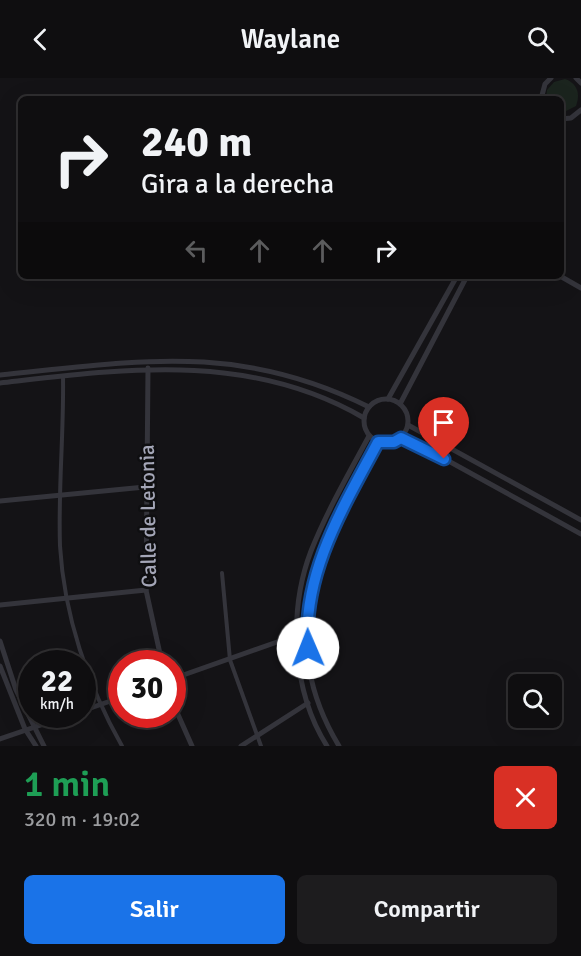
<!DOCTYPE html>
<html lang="es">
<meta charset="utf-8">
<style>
:root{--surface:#0f0e10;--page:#1d1c1e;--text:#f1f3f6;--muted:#9b9c9f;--line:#2f2e30;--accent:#1a73e8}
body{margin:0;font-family:Signika,sans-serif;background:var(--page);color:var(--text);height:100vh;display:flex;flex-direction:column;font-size:22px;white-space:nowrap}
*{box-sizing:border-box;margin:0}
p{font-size:20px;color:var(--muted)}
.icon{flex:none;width:33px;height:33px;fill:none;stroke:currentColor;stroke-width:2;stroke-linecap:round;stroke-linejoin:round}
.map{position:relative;height:668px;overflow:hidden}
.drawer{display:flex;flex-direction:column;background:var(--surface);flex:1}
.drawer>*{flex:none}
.banner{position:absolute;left:18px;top:18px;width:546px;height:183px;border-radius:9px;box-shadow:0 6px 24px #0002,0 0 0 2px var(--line);background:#0f0e10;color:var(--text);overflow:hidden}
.tools{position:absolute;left:508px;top:596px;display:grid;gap:12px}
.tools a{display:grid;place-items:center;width:54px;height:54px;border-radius:9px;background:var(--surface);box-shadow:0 6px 24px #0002,0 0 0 2px var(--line);font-size:30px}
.speed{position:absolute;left:18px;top:572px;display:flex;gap:12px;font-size:30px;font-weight:700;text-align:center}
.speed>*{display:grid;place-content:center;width:78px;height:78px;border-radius:50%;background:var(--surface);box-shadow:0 6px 24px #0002,0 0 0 2px var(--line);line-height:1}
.speed small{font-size:15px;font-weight:400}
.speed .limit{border:9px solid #d22;background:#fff;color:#111}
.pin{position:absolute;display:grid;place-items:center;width:51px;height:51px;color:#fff;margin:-62px -26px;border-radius:50% 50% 50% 0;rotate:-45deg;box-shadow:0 0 6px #0007}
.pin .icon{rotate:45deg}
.me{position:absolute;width:66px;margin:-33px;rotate:359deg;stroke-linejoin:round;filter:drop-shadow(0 0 4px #0008)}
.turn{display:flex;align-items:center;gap:21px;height:126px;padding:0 24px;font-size:27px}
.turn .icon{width:78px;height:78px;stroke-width:2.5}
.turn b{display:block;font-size:42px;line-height:51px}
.lanes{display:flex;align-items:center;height:57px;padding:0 24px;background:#0003;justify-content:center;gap:30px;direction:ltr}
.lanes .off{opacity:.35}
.round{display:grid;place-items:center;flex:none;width:63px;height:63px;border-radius:9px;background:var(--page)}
.summary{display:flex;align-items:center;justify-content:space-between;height:102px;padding:0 24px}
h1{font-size:36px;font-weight:600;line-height:45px;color:#1e9e55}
.primary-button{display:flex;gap:12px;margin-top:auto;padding:12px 24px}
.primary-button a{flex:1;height:69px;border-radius:9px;background:var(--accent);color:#fff;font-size:24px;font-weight:600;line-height:69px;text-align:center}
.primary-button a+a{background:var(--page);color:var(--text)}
header{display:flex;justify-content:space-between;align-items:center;height:78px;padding:0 24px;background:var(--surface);font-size:27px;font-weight:600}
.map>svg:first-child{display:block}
.green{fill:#1b241e}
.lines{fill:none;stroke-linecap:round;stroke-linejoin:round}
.pedestrian{stroke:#34343b;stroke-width:4}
.minor{stroke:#34343b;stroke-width:5}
.route-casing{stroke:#114b97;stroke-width:15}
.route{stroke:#1a73e8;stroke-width:10}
.labels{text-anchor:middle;stroke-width:5;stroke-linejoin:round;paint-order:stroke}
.street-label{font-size:21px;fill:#a4a6b7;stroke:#0f0f11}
</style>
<header><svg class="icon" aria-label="back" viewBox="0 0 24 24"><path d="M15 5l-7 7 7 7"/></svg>Waylane<svg class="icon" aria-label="search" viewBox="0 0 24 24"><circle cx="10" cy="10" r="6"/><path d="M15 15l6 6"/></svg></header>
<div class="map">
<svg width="581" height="668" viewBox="0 0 581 668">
<rect width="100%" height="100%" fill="#141316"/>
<path class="green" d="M565 1C577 5 581 16 576 28L562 35 561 21H546L547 12 554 4Z"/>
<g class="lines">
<g class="pedestrian">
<path d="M63 298C64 355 58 411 60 468 64 537 88 608 122 668"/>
<path d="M222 495 230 582 261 668"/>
</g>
<g class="minor">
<path d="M576 0 581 5"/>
<path d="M541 21 545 6 551 0"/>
<path d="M561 41 571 40 581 32"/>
<path d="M560 198 581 210"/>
<path d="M148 290 146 512 162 585"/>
<path d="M0 297C138 283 239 264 369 329"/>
<path d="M0 305C125 291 249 273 364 340"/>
<path d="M388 321 457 198"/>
<circle cx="386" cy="343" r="22"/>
<path d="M400 326 467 198"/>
<path d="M408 347 581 442"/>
<path d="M401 360 414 364 581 456"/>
<path d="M0 423 145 409"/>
<path d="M0 527 146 512"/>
<path d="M0 563 16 612 44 668"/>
<path d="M0 588 25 651 36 668"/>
<path d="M172 601 297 557"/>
<path d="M172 623 192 668"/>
<path d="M82 633 122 619"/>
<path d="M0 661 73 636"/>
<path d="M241 668 308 625"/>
<path d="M327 668C292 613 288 533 311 473 327 433 349 395 369 358"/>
<path d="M339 668C271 555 324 467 378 364"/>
</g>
</g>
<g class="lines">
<defs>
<path id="route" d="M308 570C302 495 344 428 378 364H394L401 360 444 381"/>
</defs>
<use href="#route" class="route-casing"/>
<use href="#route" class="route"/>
</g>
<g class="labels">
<g class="street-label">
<text transform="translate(148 438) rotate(-91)" y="7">Calle de Letonia</text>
</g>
</g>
</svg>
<div class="tools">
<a><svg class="icon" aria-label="search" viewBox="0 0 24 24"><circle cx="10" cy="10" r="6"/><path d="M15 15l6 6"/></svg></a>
</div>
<div class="speed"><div>22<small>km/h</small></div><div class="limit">30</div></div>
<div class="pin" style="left:444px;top:381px;background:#d93025"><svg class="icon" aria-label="arrive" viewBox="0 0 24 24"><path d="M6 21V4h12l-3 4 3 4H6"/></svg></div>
<svg class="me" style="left:308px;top:570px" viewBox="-20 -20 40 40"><circle r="19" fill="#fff"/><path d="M0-13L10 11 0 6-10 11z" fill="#1a73e8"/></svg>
<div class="banner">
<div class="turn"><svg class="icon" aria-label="right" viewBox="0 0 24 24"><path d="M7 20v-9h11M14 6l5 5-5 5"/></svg><div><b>240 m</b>Gira a la derecha</div></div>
<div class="lanes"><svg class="icon off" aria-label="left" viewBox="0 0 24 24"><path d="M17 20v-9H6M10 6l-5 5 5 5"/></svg><svg class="icon off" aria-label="ahead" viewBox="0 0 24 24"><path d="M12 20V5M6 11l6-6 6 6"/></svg><svg class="icon off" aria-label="ahead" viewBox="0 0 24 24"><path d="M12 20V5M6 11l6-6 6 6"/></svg><svg class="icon" aria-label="right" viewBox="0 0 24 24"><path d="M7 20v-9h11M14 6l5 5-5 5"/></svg></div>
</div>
</div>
<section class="drawer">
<div class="summary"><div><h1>1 min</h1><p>320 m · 19:02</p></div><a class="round" style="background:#d93025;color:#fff"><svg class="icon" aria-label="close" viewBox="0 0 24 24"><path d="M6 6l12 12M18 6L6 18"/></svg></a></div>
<div class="primary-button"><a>Salir</a><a>Compartir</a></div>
</section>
